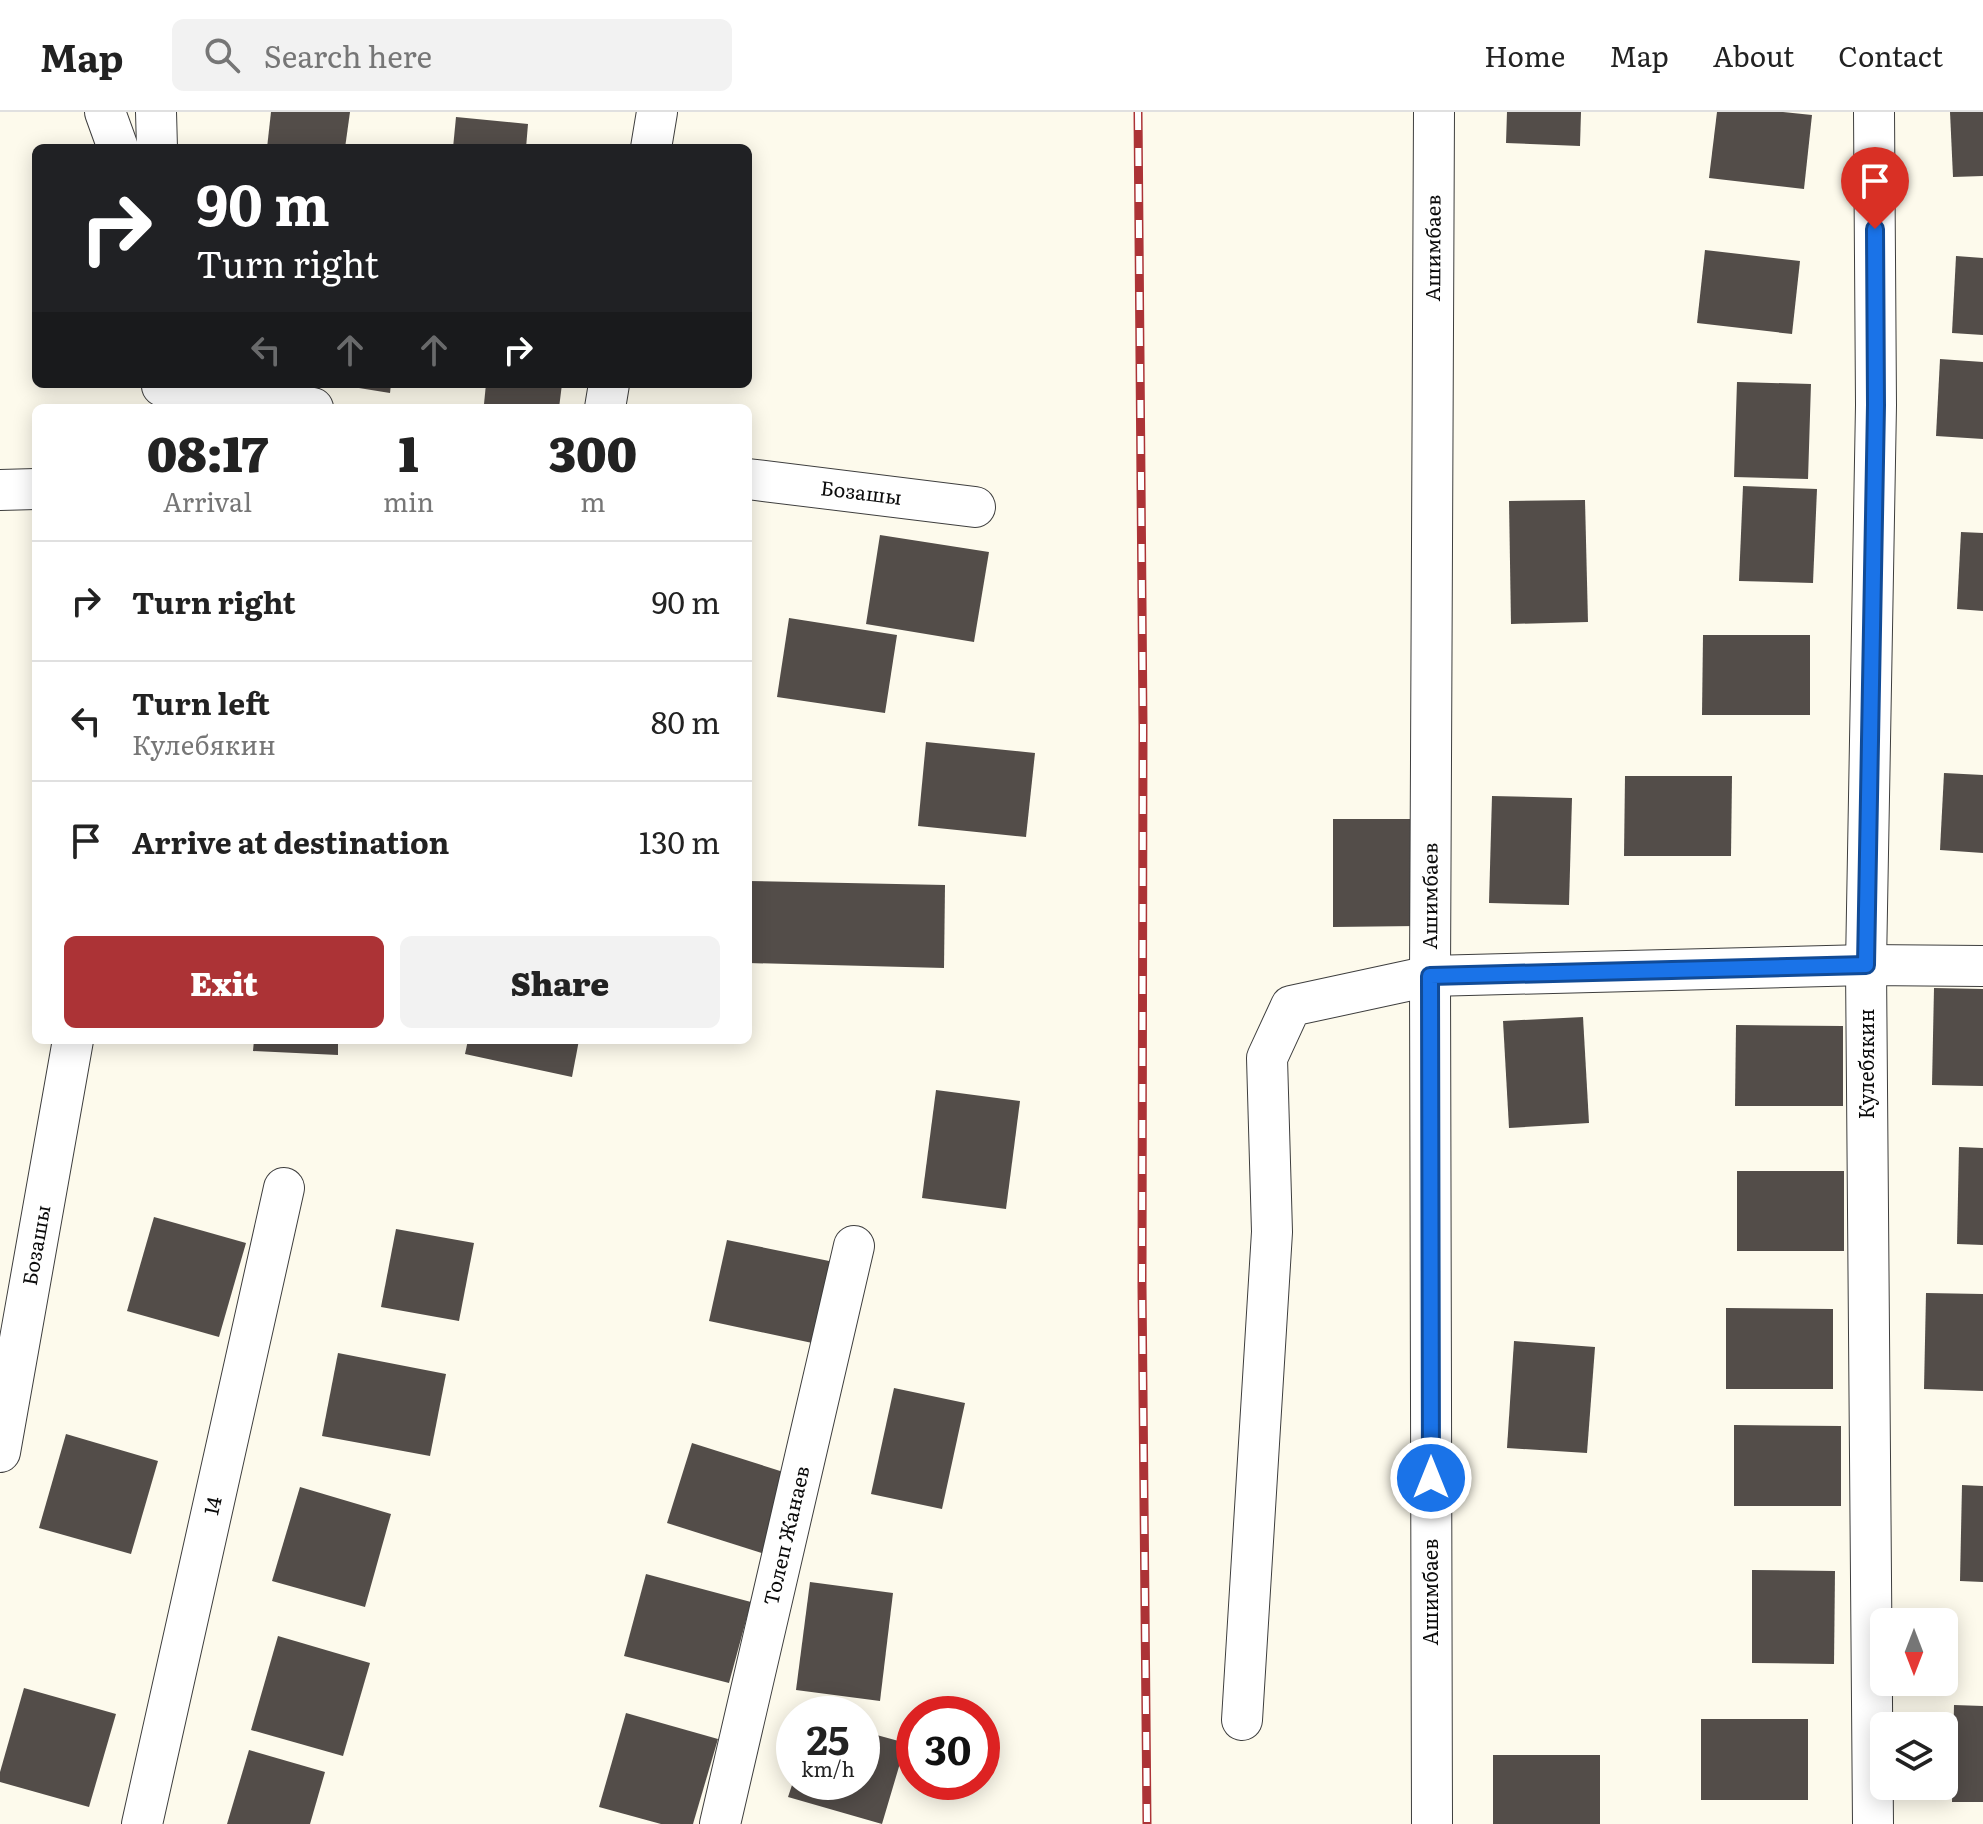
<!DOCTYPE html>
<meta charset="utf-8">
<style>
:root{--surface:#fff;--page:#f2f2f2;--text:#222;--muted:#767676;--line:#e0e0e0;--accent:#ac3336}
body{margin:0;font-family:Literata,serif;background:var(--page);color:var(--text);height:100vh;display:flex;flex-direction:column;font-size:30px;white-space:nowrap}
*{box-sizing:border-box;margin:0}
p{font-size:26px;color:var(--muted)}
.icon{flex:none;width:44px;height:44px;fill:none;stroke:currentColor;stroke-width:2;stroke-linecap:round;stroke-linejoin:round}
.map{position:relative;flex:1;overflow:hidden}
.panel{position:absolute;left:32px;top:292px;width:720px;height:640px;display:flex;flex-direction:column;background:var(--surface);border-radius:12px;box-shadow:0 4px 20px #0003}
.panel>*{flex:none}
.hud{position:absolute;left:32px;top:32px;width:720px;height:244px;border-radius:12px;box-shadow:0 4px 20px #0003;background:#202124;color:#fff;overflow:hidden}
.needle{width:52px;rotate:180deg}
.controls{position:absolute;left:1870px;top:1496px;display:grid;gap:16px}
.controls a{display:grid;place-items:center;width:88px;height:88px;border-radius:12px;background:var(--surface);box-shadow:0 4px 20px #0003;font-size:40px}
.speed{position:absolute;left:776px;top:1584px;display:flex;gap:16px;font-size:40px;font-weight:700;text-align:center}
.speed>*{display:grid;place-content:center;width:104px;height:104px;border-radius:50%;background:var(--surface);box-shadow:0 4px 20px #0003;line-height:1}
.speed small{font-size:20px;font-weight:400}
.speed .limit{border:12px solid #d22;background:#fff;color:#111}
.pin{position:absolute;display:grid;place-items:center;width:68px;height:68px;color:#fff;margin:-82px -34px;border-radius:50% 50% 50% 0;rotate:-45deg;box-shadow:0 0 8px #0007}
.pin .icon{rotate:45deg}
.me{position:absolute;width:88px;margin:-44px;rotate:0deg;stroke-linejoin:round;filter:drop-shadow(0 0 6px #0008)}
.turn{display:flex;align-items:center;gap:28px;height:168px;padding:0 32px;font-size:36px}
.turn .icon{width:104px;height:104px;stroke-width:2.5}
.turn b{display:block;font-size:56px;line-height:68px}
.lanes{display:flex;align-items:center;height:76px;padding:0 32px;background:#0003;justify-content:center;gap:40px;direction:ltr}
.lanes .off{opacity:.35}
.eta{display:flex;justify-content:space-evenly;align-items:center;height:136px;text-align:center}
.eta b{font-size:48px;font-weight:800;line-height:56px}
.action{display:flex;gap:16px;margin-top:auto;padding:16px 32px}
.action a{flex:1;height:92px;border-radius:12px;background:var(--accent);color:#fff;font-size:32px;font-weight:800;line-height:92px;text-align:center}
.action a+a{background:var(--page);color:var(--text)}
ul{padding:0;list-style:none}
li{display:flex;align-items:center;gap:24px;height:120px;padding:0 32px;border-top:2px solid var(--line)}
li div{flex:1}
li b{display:block;font-size:30px}
li em{font-style:normal}
header{display:flex;align-items:center;gap:48px;box-sizing:border-box;height:112px;padding:0 40px;background:var(--surface);border-bottom:2px solid var(--line)}
header strong{font-size:38px}
nav{display:flex;gap:44px;margin-inline-start:auto;font-size:28px}
.search{width:560px;height:72px;background:var(--page);display:flex;align-items:center;gap:20px;box-sizing:border-box;padding:0 28px;border-radius:12px;color:var(--muted);font-size:30px}
.map>svg:first-child{display:block}
.building{fill:#534d49}
.lines{fill:none;stroke-linecap:round;stroke-linejoin:round}
.minor-casing{stroke:#3e3e3e;stroke-width:42}
.minor{stroke:#fff;stroke-width:40}
.rail-casing{stroke:#ac3336;stroke-width:9}
.rail{stroke:#fff;stroke-width:6;stroke-dasharray:18;stroke-linecap:butt}
.route-casing{stroke:#114b97;stroke-width:20}
.route{stroke:#1a73e8;stroke-width:14}
.labels{text-anchor:middle;stroke-width:8;stroke-linejoin:round;paint-order:stroke}
.street-label{font-size:20px;fill:#0b0b0b;stroke:#fff}
</style>
<header>
<strong>Map</strong>
<div class="search"><svg class="icon" aria-label="search" viewBox="0 0 24 24"><circle cx="10" cy="10" r="6"/><path d="M15 15l6 6"/></svg>Search here</div>
<nav><a>Home</a><a>Map</a><a>About</a><a>Contact</a></nav>
</header>
<div class="map">
<svg width="1983" height="1712" viewBox="0 0 1983 1712">
<rect width="100%" height="100%" fill="#fdfaec"/>
<g class="building">
<path d="M271 0H350L345 36H267Z"/>
<path d="M1507 0H1581L1580 34 1506 31Z"/>
<path d="M1717 0H1783L1812 3 1804 77 1709 66Z"/>
<path d="M1950 0H1983V64L1953 65Z"/>
<path d="M456 5 528 12 526 36H453Z"/>
<path d="M1705 138 1800 149 1792 222 1697 211Z"/>
<path d="M1956 144 1983 146V223L1952 221Z"/>
<path d="M1940 247 1983 250V327L1936 324Z"/>
<path d="M1737 270 1811 272 1808 367 1734 365Z"/>
<path d="M334 272H391L390 281Z"/>
<path d="M486 272H562L559 296H519L484 292Z"/>
<path d="M1743 374 1817 377 1813 471 1739 469Z"/>
<path d="M1585 388 1588 510 1511 512 1509 389Z"/>
<path d="M1961 420 1983 421V499L1957 497Z"/>
<path d="M880 423 989 440 974 530 866 512Z"/>
<path d="M789 506 897 523 885 601 777 585Z"/>
<path d="M1703 523H1810V603H1702Z"/>
<path d="M926 630 1035 641 1026 725 918 714Z"/>
<path d="M1944 661 1983 663V741L1940 738Z"/>
<path d="M1625 664H1732L1731 744H1624Z"/>
<path d="M1492 684 1572 686 1569 793 1489 791Z"/>
<path d="M1333 707H1416L1417 814 1333 815Z"/>
<path d="M748 769 945 773 944 856 748 851Z"/>
<path d="M1934 876 1983 877V974L1932 973Z"/>
<path d="M1583 905 1589 1011 1509 1016 1503 909Z"/>
<path d="M1736 913 1843 914V994H1735Z"/>
<path d="M254 928H338V943L253 939Z"/>
<path d="M468 928H579L572 965 465 942Z"/>
<path d="M936 978 1020 989 1006 1097 922 1086Z"/>
<path d="M1959 1035 1983 1036V1133L1957 1132Z"/>
<rect x="1737" y="1059" width="107" height="80"/>
<path d="M154 1105 246 1131 219 1225 127 1199Z"/>
<path d="M396 1117 474 1131 459 1209 381 1195Z"/>
<path d="M727 1128 834 1150 817 1232 709 1209Z"/>
<path d="M1926 1181 1983 1182V1279L1924 1277Z"/>
<path d="M1726 1196 1833 1197V1277H1726Z"/>
<path d="M1514 1229 1595 1235 1587 1341 1507 1336Z"/>
<path d="M338 1241 446 1262 430 1344 322 1324Z"/>
<path d="M894 1276 965 1291 942 1397 871 1382Z"/>
<path d="M1734 1313 1841 1314V1394H1734Z"/>
<path d="M66 1322 158 1349 131 1442 39 1416Z"/>
<path d="M692 1331 796 1364 771 1444 667 1411Z"/>
<path d="M1962 1373 1983 1374V1470L1960 1469Z"/>
<path d="M300 1375 391 1402 365 1495 272 1469Z"/>
<path d="M1752 1458 1835 1459 1834 1552 1752 1551Z"/>
<path d="M646 1462 751 1490 729 1571 624 1544Z"/>
<path d="M810 1470 893 1481 880 1589 796 1578Z"/>
<path d="M278 1524 370 1551 343 1644 251 1618Z"/>
<path d="M24 1576 116 1602 89 1695 0 1670V1660Z"/>
<path d="M1954 1593 1983 1594V1690H1952Z"/>
<path d="M626 1601 718 1627 693 1712H661L599 1695Z"/>
<rect x="1701" y="1607" width="107" height="81"/>
<path d="M862 1619 906 1631 882 1712 788 1685 793 1670H862Z"/>
<path d="M249 1638 325 1660 310 1712H227Z"/>
<rect x="1493" y="1643" width="107" height="69"/>
</g>
<g class="lines">
<defs>
<g id="minor">
<path d="M105 0 118 36"/>
<path d="M156 0 157 36"/>
<path d="M651 36 657 0"/>
<path d="M162 274 313 296"/>
<path d="M605 296 609 272"/>
<path id="s1" d="M748 367 975 395"/>
<path d="M0 378 36 377"/>
<path id="s2" d="M0 1340 73 928"/>
<path d="M1242 1608 1272 1120 1267 946 1291 894 1430 864 1866 853 1983 854"/>
<path id="s3" d="M142 1712 284 1076"/>
<path id="s4" d="M720 1712 854 1134"/>
<path id="s5" d="M1432 1712 1430 864 1434 0"/>
<path d="M1873 1712 1866 853 1876 293 1874 0"/>
</g>
</defs>
<use href="#minor" class="minor-casing"/>
<use href="#minor" class="minor"/>
<defs>
<path id="rail" d="M1138 0 1143 614 1142 1174 1147 1712"/>
</defs>
<use href="#rail" class="rail-casing"/>
<use href="#rail" class="rail"/>
</g>
<g class="lines">
<defs>
<path id="route" d="M1431 1366 1430 864 1866 853 1876 293 1875 117"/>
</defs>
<use href="#route" class="route-casing"/>
<use href="#route" class="route"/>
</g>
<g class="labels">
<g class="street-label">
<text dy="7" stroke="none"><textPath href="#s5" startOffset="1576">Ашимбаев</textPath></text>
<text dy="7" stroke="none"><textPath href="#s1" startOffset="114">Бозашы</textPath></text>
<text dy="7" stroke="none"><textPath href="#s5" startOffset="928">Ашимбаев</textPath></text>
<text transform="translate(1867 952) rotate(-90)" y="7">Кулебякин</text>
<text dy="7" stroke="none"><textPath href="#s2" startOffset="210">Бозашы</textPath></text>
<text dy="7" stroke="none"><textPath href="#s3" startOffset="326">14</textPath></text>
<text dy="7" stroke="none"><textPath href="#s4" startOffset="296">Толеп Жанаев</textPath></text>
<text transform="translate(1431 1480) rotate(-90)" y="7">Ашимбаев</text>
</g>
</g>
</svg>
<div class="controls">
<a><svg class="needle" viewBox="-14 -14 28 28"><path d="M0-13l5 13h-10z" fill="#e53935"/><path d="M0 13l5-13h-10z" fill="#767676"/></svg></a>
<a><svg class="icon" aria-label="layers" viewBox="0 0 24 24"><path d="M12 4l9 5-9 5-9-5zM3 14l9 5 9-5"/></svg></a>
</div>
<div class="speed"><div>25<small>km/h</small></div><div class="limit">30</div></div>
<div class="pin" style="left:1875px;top:117px;background:#d93025"><svg class="icon" aria-label="arrive" viewBox="0 0 24 24"><path d="M6 21V4h12l-3 4 3 4H6"/></svg></div>
<svg class="me" style="left:1431px;top:1366px" viewBox="-20 -20 40 40"><circle r="17" fill="#1a73e8" stroke="#fff" stroke-width="3"/><path d="M0-11L8 9 0 5-8 9z" fill="#fff"/></svg>
<div class="hud">
<div class="turn"><svg class="icon" aria-label="right" viewBox="0 0 24 24"><path d="M7 20v-9h11M14 6l5 5-5 5"/></svg><div><b>90 m</b>Turn right</div></div>
<div class="lanes"><svg class="icon off" aria-label="left" viewBox="0 0 24 24"><path d="M17 20v-9H6M10 6l-5 5 5 5"/></svg><svg class="icon off" aria-label="ahead" viewBox="0 0 24 24"><path d="M12 20V5M6 11l6-6 6 6"/></svg><svg class="icon off" aria-label="ahead" viewBox="0 0 24 24"><path d="M12 20V5M6 11l6-6 6 6"/></svg><svg class="icon" aria-label="right" viewBox="0 0 24 24"><path d="M7 20v-9h11M14 6l5 5-5 5"/></svg></div>
</div>
<section class="panel">
<div class="eta">
<div><b>08:17</b><p>Arrival</p></div>
<div><b>1</b><p>min</p></div>
<div><b>300</b><p>m</p></div>
</div>
<ul>
<li><svg class="icon" aria-label="right" viewBox="0 0 24 24"><path d="M7 20v-9h11M14 6l5 5-5 5"/></svg><div><b>Turn right</b></div><em>90 m</em></li>
<li><svg class="icon" aria-label="left" viewBox="0 0 24 24"><path d="M17 20v-9H6M10 6l-5 5 5 5"/></svg><div><b>Turn left</b><p>Кулебякин</p></div><em>80 m</em></li>
<li><svg class="icon" aria-label="arrive" viewBox="0 0 24 24"><path d="M6 21V4h12l-3 4 3 4H6"/></svg><div><b>Arrive at destination</b></div><em>130 m</em></li>
</ul>
<div class="action"><a>Exit</a><a>Share</a></div>
</section>
</div>
